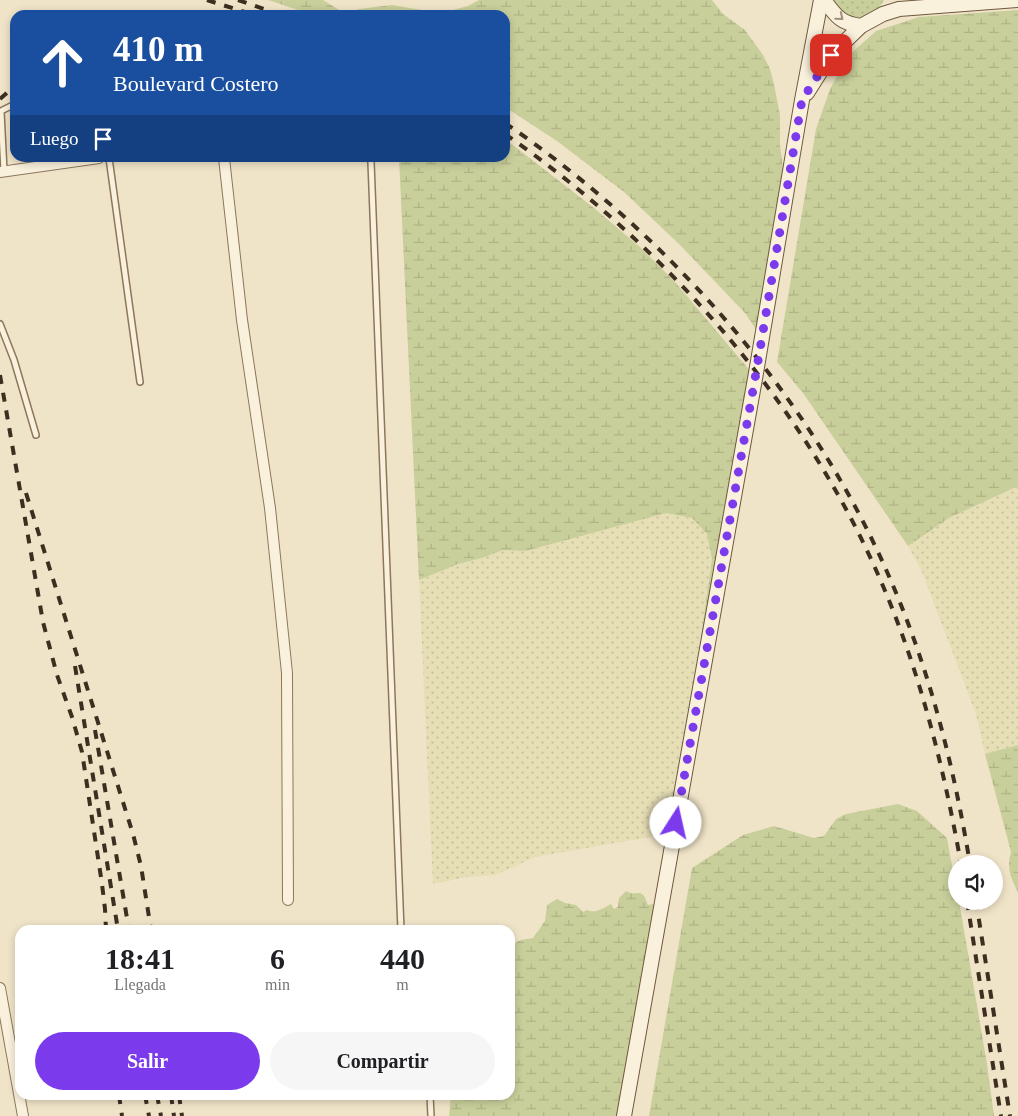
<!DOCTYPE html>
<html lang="es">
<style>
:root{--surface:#fff;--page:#f6f6f6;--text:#202124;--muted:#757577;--accent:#7c3aed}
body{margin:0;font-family:Georgia,serif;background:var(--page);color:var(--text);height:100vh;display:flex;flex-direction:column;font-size:19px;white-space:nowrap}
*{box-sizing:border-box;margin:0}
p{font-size:16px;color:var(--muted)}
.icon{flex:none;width:28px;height:28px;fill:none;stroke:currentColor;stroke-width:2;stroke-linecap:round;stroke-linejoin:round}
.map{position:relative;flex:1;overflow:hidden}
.panel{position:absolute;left:15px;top:925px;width:500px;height:175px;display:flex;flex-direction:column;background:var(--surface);border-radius:15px;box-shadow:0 2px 8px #0003}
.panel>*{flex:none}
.top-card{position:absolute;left:10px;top:10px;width:500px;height:152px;border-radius:15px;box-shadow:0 2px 8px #0003;background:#1a4fa0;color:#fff;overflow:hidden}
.tools{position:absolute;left:948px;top:855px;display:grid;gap:10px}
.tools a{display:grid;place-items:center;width:55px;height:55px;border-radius:50%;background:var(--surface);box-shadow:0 2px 8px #0003;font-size:25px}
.pin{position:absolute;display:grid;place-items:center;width:42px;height:42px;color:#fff;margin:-21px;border-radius:10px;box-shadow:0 2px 8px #0006}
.me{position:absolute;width:55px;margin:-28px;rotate:10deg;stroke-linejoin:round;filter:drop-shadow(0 0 4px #0008)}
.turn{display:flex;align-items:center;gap:18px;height:105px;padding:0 20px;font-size:22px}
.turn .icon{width:65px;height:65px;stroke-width:2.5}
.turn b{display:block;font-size:35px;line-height:42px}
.then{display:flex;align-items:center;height:48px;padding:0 20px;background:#0003;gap:10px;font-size:19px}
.eta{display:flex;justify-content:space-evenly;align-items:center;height:85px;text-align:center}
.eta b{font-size:30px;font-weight:700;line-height:35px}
.cta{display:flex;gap:10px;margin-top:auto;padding:10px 20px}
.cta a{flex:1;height:58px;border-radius:30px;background:var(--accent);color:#fff;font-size:20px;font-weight:700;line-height:58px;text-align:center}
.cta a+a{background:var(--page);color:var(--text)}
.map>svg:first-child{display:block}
.farmland{fill:url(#farmland-dots)}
.green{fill:url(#green-dots)}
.wetland{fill:url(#wetland-marsh)}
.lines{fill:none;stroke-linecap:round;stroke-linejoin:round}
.service-casing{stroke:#8d765c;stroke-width:8}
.minor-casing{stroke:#8d765c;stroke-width:12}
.secondary-casing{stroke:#6f573f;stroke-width:16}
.service{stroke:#faf1dc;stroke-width:5}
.minor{stroke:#faf1dc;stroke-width:10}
.secondary{stroke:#faf1dc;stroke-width:14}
.rail{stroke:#3d2e20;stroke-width:4;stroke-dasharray:9 9;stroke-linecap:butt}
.oneway{stroke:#9c907e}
.route{stroke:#7c3aed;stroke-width:9;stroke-dasharray:0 16.2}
</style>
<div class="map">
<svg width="1018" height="1116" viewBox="0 0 1018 1116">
<defs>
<pattern id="farmland-dots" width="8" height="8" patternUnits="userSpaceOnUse" patternTransform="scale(1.25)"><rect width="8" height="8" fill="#e6deb5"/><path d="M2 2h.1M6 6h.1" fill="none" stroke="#c6bf9b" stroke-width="1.8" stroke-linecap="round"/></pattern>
<pattern id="green-dots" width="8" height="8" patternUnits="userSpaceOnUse" patternTransform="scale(1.25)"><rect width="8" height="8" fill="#c9cf9b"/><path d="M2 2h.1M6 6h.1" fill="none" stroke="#aeb285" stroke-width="1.8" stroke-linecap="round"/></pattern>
<pattern id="wetland-marsh" width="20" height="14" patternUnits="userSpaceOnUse" patternTransform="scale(1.25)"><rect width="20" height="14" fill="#c9cf9b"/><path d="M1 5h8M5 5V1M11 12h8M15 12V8" fill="none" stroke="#aeb285"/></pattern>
</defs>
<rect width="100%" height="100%" fill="#f0e4c8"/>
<g class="farmland">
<path d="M1018 486V745L985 754 976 714 922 572 908 546 949 518Z"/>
<path d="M666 513 692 518 707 534 712 559 673 833 535 857 496 875 467 877 433 884 419 580 458 564 482 558 503 550 526 551Z"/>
</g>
<path class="green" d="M834 0H884C873 22 844 24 834 0Z"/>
<g class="wetland">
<path d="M268 0H323L344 13 359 9 392 5 422 10 436 11 453 10 468 6 479 0H712L723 14 745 30 763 55 770 69 774 84 780 115V145L784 176 759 334 745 313 681 246 624 192 557 141 505 107V15H313Z"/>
<path d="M1018 10V486L949 518 908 546 803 393 777 362 816 129 830 89 848 56 876 31 919 17Z"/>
<path d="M505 139 594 208 640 247 675 282 752 373 693 693 712 559 707 534 692 518 666 513 526 551 503 550 482 558 458 564 419 580 399 158H505Z"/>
<path d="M1018 745V893C1011 877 1006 870 1011 852L985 754Z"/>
<path d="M898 804 917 811 947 838 956 888V901H959L987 1064 994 1116H649L692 868 743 835 774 826 814 838 824 836 836 819 846 814Z"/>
<path d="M626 891C639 898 641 885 648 905L658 903 622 1116H449L451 1095H510V950C516 939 522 940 533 938L545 921 547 905 557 899 565 903 576 905 583 912 587 910C596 914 603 908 611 904L614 909 618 907 619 898Z"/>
</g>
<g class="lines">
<defs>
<g id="service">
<path d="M109 158 140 382"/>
<path d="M369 158 371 162 401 930"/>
<path d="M4 171 1 111 15 104"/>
<path d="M0 324 14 360 36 435"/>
<path d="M430 1095 431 1116"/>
</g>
<g id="minor">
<path d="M224 158 242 320 270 508 287 673 288 900"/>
<path d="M0 172 99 158"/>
<path d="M0 988 23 1116"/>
</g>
<g id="secondary">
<path d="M824 0C836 16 840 23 861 26"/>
<path d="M807 93 831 55 861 26 883 14 899 9 1017 0"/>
<path d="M624 1116 756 373 802 100 821 0"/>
</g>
</defs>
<use href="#service" class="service-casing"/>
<use href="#minor" class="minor-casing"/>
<use href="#secondary" class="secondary-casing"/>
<use href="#service" class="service"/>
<use href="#minor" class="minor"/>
<use href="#secondary" class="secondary"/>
<g class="rail">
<path d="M207 0 254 15"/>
<path d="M238 0 281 15"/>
<path d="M149 15 194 13 212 15"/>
<path d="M0 99 15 86"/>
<path d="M505 123C669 235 813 398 891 581 930 671 954 767 970 864"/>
<path d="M505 134C665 245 807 406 883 586 921 675 944 769 961 864"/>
<path d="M0 375 43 622 57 675 72 717 82 752 102 884 105 909 106 930"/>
<path d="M26 493 133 834 141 866 151 930"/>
<path d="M75 666 118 930"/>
<path d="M95 730 129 930"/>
<path d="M967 901 1001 1116"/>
<path d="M976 901 1010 1116"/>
<path d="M119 1095 122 1116"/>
<path d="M145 1095 149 1116"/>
<path d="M157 1095 161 1116"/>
<path d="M171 1095 174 1116"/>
<path d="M179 1095 182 1116"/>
</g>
</g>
<defs><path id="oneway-chevron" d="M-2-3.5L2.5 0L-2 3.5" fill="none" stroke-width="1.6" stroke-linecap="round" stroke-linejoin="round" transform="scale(1.25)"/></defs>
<use class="oneway" href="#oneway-chevron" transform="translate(840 17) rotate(39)"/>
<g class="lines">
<path class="route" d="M676 823 756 373 802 100 831 55"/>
</g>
</svg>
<div class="tools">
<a><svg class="icon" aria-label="sound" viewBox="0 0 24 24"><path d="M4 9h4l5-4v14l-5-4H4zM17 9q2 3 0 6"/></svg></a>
</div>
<div class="pin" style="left:831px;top:55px;background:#d93025"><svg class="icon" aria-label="arrive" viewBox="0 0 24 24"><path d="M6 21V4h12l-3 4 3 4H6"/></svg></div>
<svg class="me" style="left:676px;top:823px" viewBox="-20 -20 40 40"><circle r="19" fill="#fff"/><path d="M0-13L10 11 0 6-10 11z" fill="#7c3aed"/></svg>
<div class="top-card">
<div class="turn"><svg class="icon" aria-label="ahead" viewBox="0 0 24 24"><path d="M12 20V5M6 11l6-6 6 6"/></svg><div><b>410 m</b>Boulevard Costero</div></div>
<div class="then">Luego<svg class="icon" aria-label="arrive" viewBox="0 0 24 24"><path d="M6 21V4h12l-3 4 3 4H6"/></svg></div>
</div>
<section class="panel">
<div class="eta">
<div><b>18:41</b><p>Llegada</p></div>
<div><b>6</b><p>min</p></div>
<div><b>440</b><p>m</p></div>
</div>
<div class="cta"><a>Salir</a><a>Compartir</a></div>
</section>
</div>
